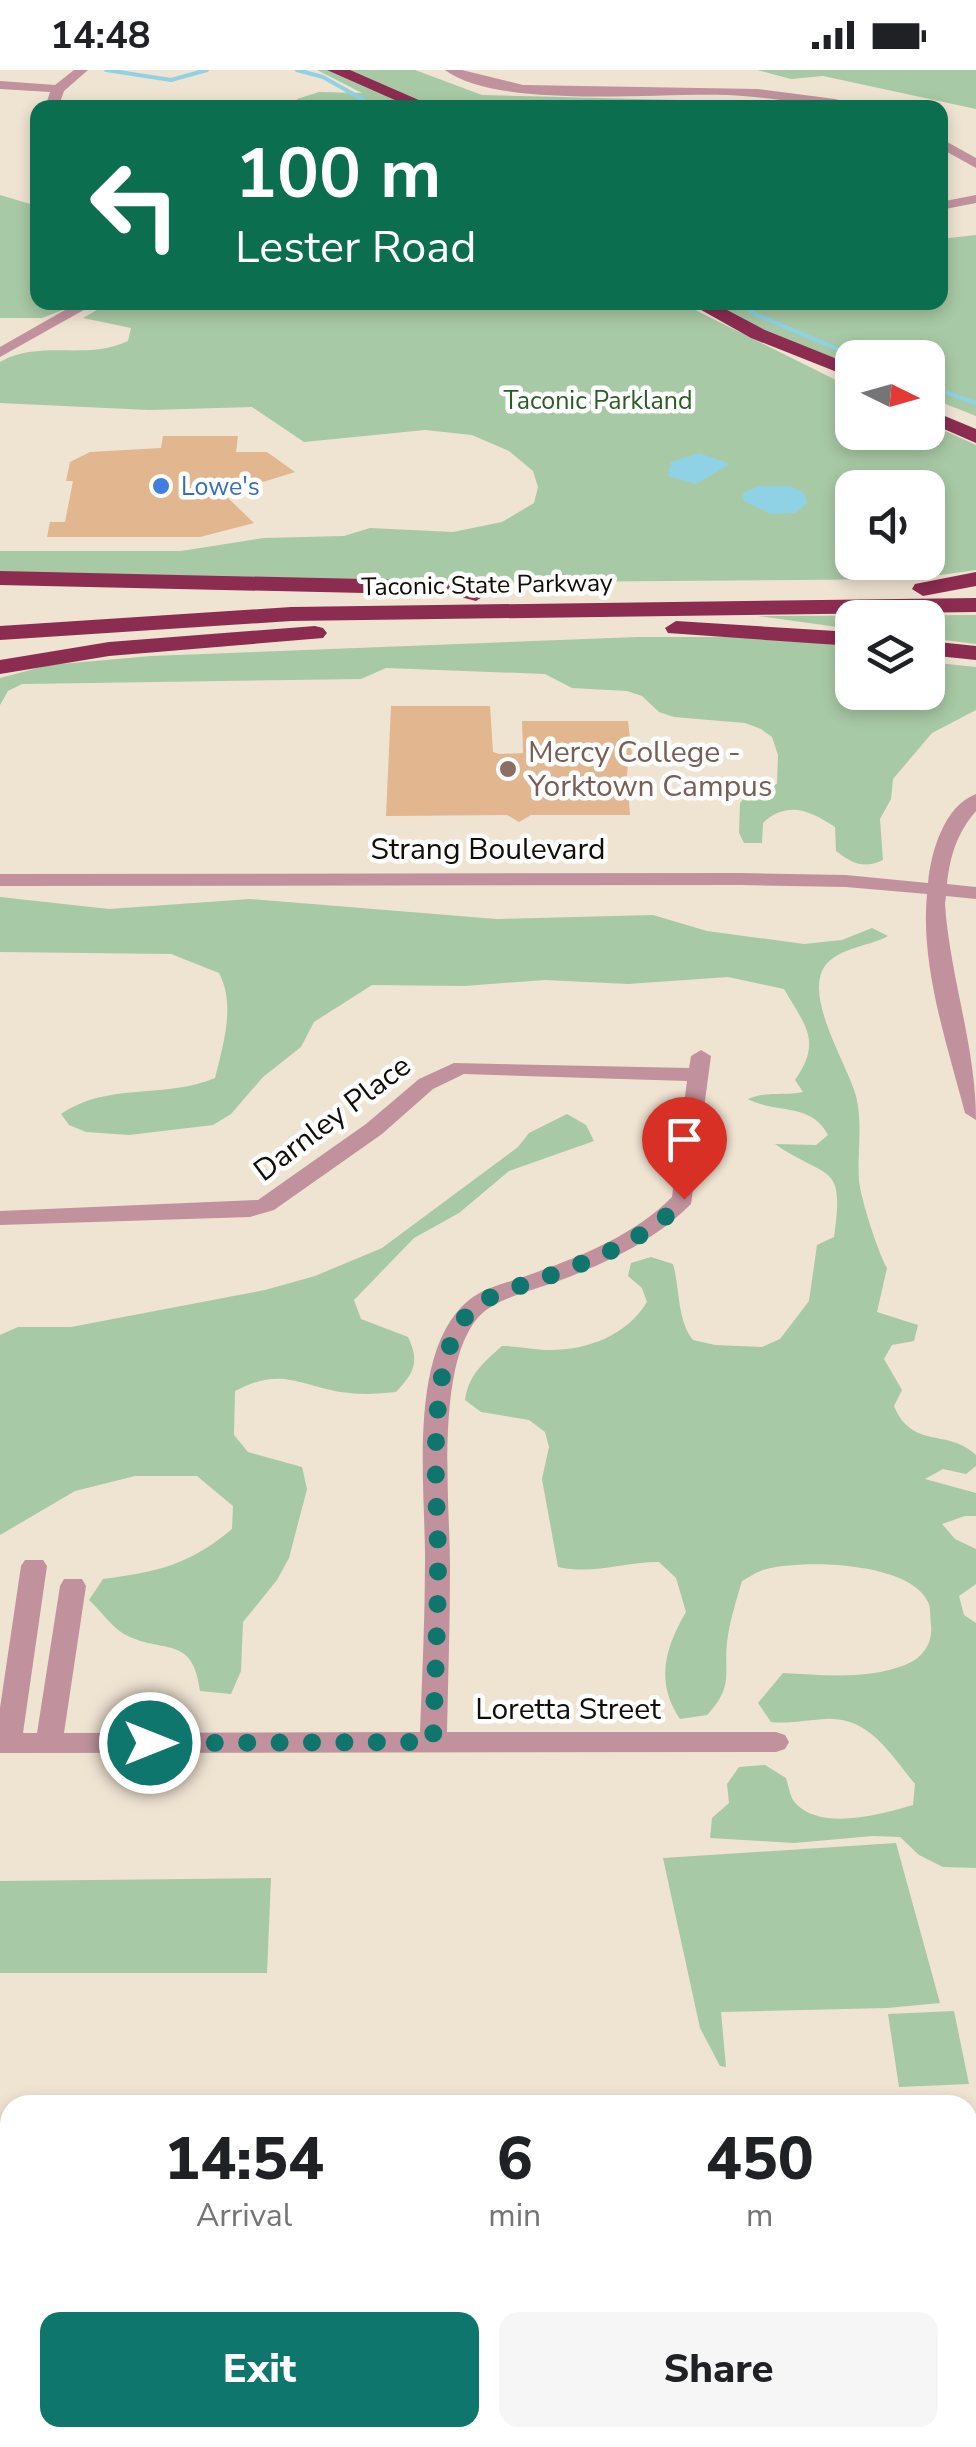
<!DOCTYPE html>
<style>
:root{--surface:#fff;--page:#f6f6f6;--text:#202124;--muted:#757577;--accent:#0f766e}
body{margin:0;font-family:"Nunito Sans",sans-serif;background:var(--page);color:var(--text);height:100vh;display:flex;flex-direction:column;font-size:38px;white-space:nowrap}
*{box-sizing:border-box;margin:0}
p{font-size:32px;color:var(--muted)}
.icon{flex:none;width:55px;height:55px;fill:none;stroke:currentColor;stroke-width:2;stroke-linecap:round;stroke-linejoin:round}
.map{position:relative;flex:1;overflow:hidden}
.side{position:absolute;left:0px;top:2025px;width:978px;height:352px;display:flex;flex-direction:column;background:var(--surface);border-radius:30px 30px 0 0;box-shadow:0 5px 15px #0003}
.side>*{flex:none}
.top-card{position:absolute;left:30px;top:30px;width:918px;height:210px;border-radius:20px;box-shadow:0 5px 15px #0003;background:#0b6e4f;color:#fff;overflow:hidden}
.needle{width:65px;rotate:95deg}
.controls{position:absolute;left:835px;top:270px;display:grid;gap:20px}
.controls a{display:grid;place-items:center;width:110px;height:110px;border-radius:20px;background:var(--surface);box-shadow:0 5px 15px #0003;font-size:50px}
.pin{position:absolute;display:grid;place-items:center;width:85px;height:85px;color:#fff;margin:-102px -42px;border-radius:50% 50% 50% 0;rotate:-45deg;box-shadow:0 0 10px #0007}
.pin .icon{rotate:45deg}
.me{position:absolute;width:110px;margin:-55px;rotate:90deg;stroke-linejoin:round;filter:drop-shadow(0 0 8px #0008)}
.turn{display:flex;align-items:center;gap:35px;height:210px;padding:0 40px;font-size:45px}
.turn .icon{width:130px;height:130px;stroke-width:2.5}
.turn b{display:block;font-size:70px;line-height:85px}
.eta{display:flex;justify-content:space-evenly;align-items:center;height:170px;text-align:center}
.eta b{font-size:60px;font-weight:800;line-height:70px}
.cta{display:flex;gap:20px;margin-top:auto;padding:20px 40px}
.cta a{flex:1;height:115px;border-radius:20px;background:var(--accent);color:#fff;font-size:40px;font-weight:800;line-height:115px;text-align:center}
.cta a+a{background:var(--page);color:var(--text)}
.status{display:flex;justify-content:space-between;align-items:center;height:70px;padding:0 50px;background:var(--surface);direction:ltr}
.status svg{height:28px;fill:currentColor}
.map>svg:first-child{display:block}
.green{fill:#a8c9a5;fill-rule:evenodd}
.water{fill:#8fd2e6}
.lines{fill:none;stroke-linecap:round;stroke-linejoin:round}
.stream{stroke:#8fd2e6;stroke-width:4}
.building{fill:#e2b68f}
.minor{fill:#c1929e;fill-rule:evenodd}
.highway{fill:#8c2c50;fill-rule:evenodd}
.route{stroke:#0f766e;stroke-width:18;stroke-dasharray:0 32.4}
.shop-dot{fill:#3f7fe0;stroke:#fff;stroke-width:4}
.education-dot{fill:#8d6e63;stroke:#fff;stroke-width:4}
.labels{text-anchor:middle;stroke-width:9;stroke-linejoin:round;paint-order:stroke}
.far-park-label{font-size:25px;fill:#285c24;stroke:#fff}
.far-shop-label{font-size:25px;fill:#366cbe;stroke:#fff;text-anchor:start}
.far-street-label{font-size:25px;fill:#110d07;stroke:#fff}
.education-label{font-size:30px;fill:#785e54;stroke:#fff;text-anchor:start}
.street-label{font-size:30px;fill:#110d07;stroke:#fff}
</style>
<div class="status"><b>14:48</b><svg viewBox="0 0 49 12"><path d="M0 12V9h3v3zM5 12V6h3v6zM10 12V3h3v9zM15 12V0h3v12zM26 1h20v11H26zM47 4h2v5h-2z"/></svg></div>
<div class="map">
<svg width="976" height="2377" viewBox="0 0 976 2377">
<rect width="100%" height="100%" fill="#efe3d2"/>
<g class="green">
<path d="M317 0H415L482 25 680 30 767 37 350 38 298 34 297 29 319 22 362 23Z"/>
<path d="M757 0H976V39L823 6 791 9Z"/>
<path d="M0 125 37 136 38 232 81 233 42 248H0Z"/>
<path d="M976 165V346L928 327V288H852V298L703 233 940 232V169Z"/>
<path d="M109 233H681L852 318V362H928V353L976 375V500L912 509 433 513 0 502V481H181L264 468 344 466 370 458 453 462 502 452 534 433 538 417 533 401 509 381 472 365 425 360 304 372 252 337 149 340 0 333V292C41 269 87 291 128 271L131 258 83 248ZM852 418H928V492H852Z"/>
<path d="M976 545V574L928 568V548H852V559L758 546Z"/>
<path d="M637 567H769L852 577V622H928V592L976 597V640L932 663 893 709 891 729 880 749 883 790C864 799 853 794 836 781L835 757C810 741 788 730 763 753L762 773H744L739 763 740 733 748 724 777 714 778 685 772 667 761 659 745 653 674 647 659 642 642 626 627 621 572 618 545 604 386 598 361 609 22 614 8 621 0 635V608L49 595 151 586Z"/>
<path d="M0 827 109 839 250 829 496 849 653 845 707 861 804 874 842 870 872 858 888 866C869 877 832 878 822 901 808 934 847 994 856 1026 863 1054 857 1082 859 1111 861 1129 878 1183 887 1198L877 1242 918 1255 914 1271 892 1275 884 1289 902 1320 894 1336C912 1380 948 1358 976 1385V1396L966 1404 943 1399 925 1409 976 1423V1446H965L942 1454 955 1469 976 1479V1514L959 1526 964 1545 976 1553V1798L943 1797 919 1785 900 1767 873 1766 794 1773 710 1768 712 1748 729 1733 727 1714 739 1697 765 1695 786 1708C788 1714 790 1725 793 1730 817 1763 882 1744 913 1735L915 1714C890 1684 869 1646 825 1649 805 1650 791 1654 771 1652L758 1633 783 1603C823 1605 866 1610 905 1595 923 1588 933 1573 931 1555 930 1548 931 1537 928 1532 909 1491 799 1489 763 1500 756 1502 748 1508 742 1511 737 1528 731 1547 728 1565 722 1602 736 1614 707 1645L680 1649C655 1612 665 1578 686 1542L676 1508 659 1492C622 1492 593 1505 558 1497L542 1409 549 1377 545 1362 529 1350 481 1342 465 1330C469 1304 483 1293 502 1276 519 1276 534 1280 550 1280 588 1280 627 1265 647 1232L642 1218 628 1206 631 1193 651 1187 673 1194C680 1219 677 1250 693 1270L715 1275 762 1277 780 1269 809 1231 817 1175 834 1167C845 1090 828 1111 775 1074L816 1075 828 1065C811 1032 776 1044 748 1029 766 1021 783 1026 803 1022L795 1010C822 971 806 957 784 919L728 907 628 914 545 910 464 916 372 915 314 952 301 977 263 1007 231 1044 213 1055 129 1065 86 1062 69 1055 61 1044C107 1012 166 1029 215 1008 223 975 236 935 219 903L171 884 0 882Z"/>
<path d="M567 1044 586 1055 594 1071 509 1101 459 1143 414 1168 354 1230 361 1249 408 1267C420 1292 414 1303 396 1322 377 1324 360 1325 341 1322 296 1314 280 1297 235 1321L234 1365 248 1382 302 1397 307 1419 289 1488 277 1510 243 1552 241 1601 231 1624 200 1621C193 1563 162 1585 124 1564 112 1557 100 1540 89 1530L103 1509C157 1502 189 1495 232 1459L233 1436 197 1406H135L75 1421 0 1465V1265L18 1257H71L265 1220 315 1206 382 1178 518 1077 529 1063Z"/>
<path d="M896 1773 940 1933 887 1938 721 1942 726 1997 720 1996 700 1958 663 1788Z"/>
<path d="M271 1808 267 1903H0V1811Z"/>
<path d="M954 1941 969 2014 899 2017 888 1944Z"/>
<path d="M0 2066 10 2069V2215L0 2210Z"/>
<path d="M968 2261 976 2265 973 2377H726L737 2368H968Z"/>
<path d="M273 2368H506L512 2377H264Z"/>
</g>
<g class="water">
<path d="M699 383 730 394 696 414 668 406 671 392Z"/>
<path d="M758 416H789L804 423 807 433 795 443 771 444 743 430V423Z"/>
</g>
<g class="lines">
<g class="stream">
<path d="M106 0 171 10 207 0"/>
<path d="M297 0 323 7 378 38"/>
<path d="M737 232 757 245 859 288"/>
<path d="M928 316 976 333"/>
</g>
</g>
<g class="building">
<path d="M163 366H238L236 382H267L295 402 224 424 254 453 200 467H47L50 452H65L73 411H66L70 392 90 382 161 378Z"/>
<path d="M391 636H490L493 682 499 684 523 683 522 651H628L633 694H628L627 705 630 745H531L519 752 507 745 386 746Z"/>
</g>
<g class="lines">
<g class="minor">
<path d="M74 0H88L64 21 58 38H45L50 22 0 19V11L55 15Z"/>
<path d="M445 0H462L523 15 758 19 835 29 866 38C820 38 774 27 727 25 657 22 499 40 445 0Z"/>
<path d="M940 68 976 88V98L940 78Z"/>
<path d="M976 125V133L940 140V132Z"/>
<path d="M79 232H98L0 287V277Z"/>
<path d="M976 724V741C957 763 950 786 947 814L976 817V829L946 826 945 834C950 907 976 977 976 1050L965 1043C947 974 920 896 927 824L846 817 741 815 0 816V804L741 803 846 805 928 813C931 782 944 736 976 724Z"/>
<path d="M701 980 711 986 691 1134C652 1173 604 1194 553 1213 532 1220 508 1226 489 1238 431 1276 451 1440 450 1502 450 1555 448 1609 447 1662H776L785 1665 789 1672 785 1679 776 1682 0 1683V1638L21 1496 25 1490H43L47 1496 23 1663H37L60 1516 64 1509H82L86 1516 64 1663 420 1662C422 1606 425 1550 425 1494 426 1421 406 1281 469 1230 485 1217 507 1213 526 1206 579 1187 632 1167 672 1127L687 1011 464 1004 433 1019 382 1064 274 1140 250 1147 0 1155V1141L258 1130 366 1054 419 1009 454 993 689 998 691 986Z"/>
</g>
<g class="highway">
<path d="M327 0H350L437 38H413Z"/>
<path d="M687 232H712L765 260 852 295V308L751 268Z"/>
<path d="M928 339 976 359V373L928 352Z"/>
<path d="M0 501 454 511 484 519 487 524 476 531 453 525 0 515Z"/>
<path d="M976 502V516L923 526 912 519 915 514Z"/>
<path d="M976 528V542L291 551 0 570V556L291 537Z"/>
<path d="M676 551 852 562V576L668 563 665 558Z"/>
<path d="M315 556 323 558 327 563 323 568 109 586 0 604V590L109 572Z"/>
<path d="M928 571 976 576V590L928 585Z"/>
</g>
</g>
<g class="lines">
<path class="route" d="M150 1673 433 1672C435 1610 438 1549 438 1488 438 1426 422 1280 475 1237 492 1223 518 1217 538 1210 590 1191 646 1171 684 1129"/>
</g>
<circle class="shop-dot" cx="161" cy="416" r="10"/>
<circle class="education-dot" cx="508" cy="699" r="10"/>
<g class="labels">
<g class="far-park-label">
<text x="598" y="339">Taconic Parkland</text>
</g>
<g class="far-shop-label">
<text x="181" y="425">Lowe's</text>
</g>
<g class="far-street-label">
<text transform="translate(487 514) rotate(-1)" y="9">Taconic State Parkway</text>
</g>
<g class="education-label">
<text x="528" y="692">Mercy College -<tspan x="528" dy="34">Yorktown Campus</tspan></text>
</g>
<g class="street-label">
<text x="488" y="789">Strang Boulevard</text>
<text transform="translate(332 1048) rotate(-37)" y="10">Darnley Place</text>
<text x="568" y="1649">Loretta Street</text>
</g>
</g>
</svg>
<div class="controls">
<a><svg class="needle" viewBox="-14 -14 28 28"><path d="M0-13l5 13h-10z" fill="#e53935"/><path d="M0 13l5-13h-10z" fill="#757577"/></svg></a>
<a><svg class="icon" aria-label="sound" viewBox="0 0 24 24"><path d="M4 9h4l5-4v14l-5-4H4zM17 9q2 3 0 6"/></svg></a>
<a><svg class="icon" aria-label="layers" viewBox="0 0 24 24"><path d="M12 4l9 5-9 5-9-5zM3 14l9 5 9-5"/></svg></a>
</div>
<div class="pin" style="left:684px;top:1129px;background:#d93025"><svg class="icon" aria-label="arrive" viewBox="0 0 24 24"><path d="M6 21V4h12l-3 4 3 4H6"/></svg></div>
<svg class="me" style="left:150px;top:1673px" viewBox="-20 -20 40 40"><circle r="17" fill="#0f766e" stroke="#fff" stroke-width="3"/><path d="M0-11L8 9 0 5-8 9z" fill="#fff"/></svg>
<div class="top-card">
<div class="turn"><svg class="icon" aria-label="left" viewBox="0 0 24 24"><path d="M17 20v-9H6M10 6l-5 5 5 5"/></svg><div><b>100 m</b>Lester Road</div></div>
</div>
<section class="side">
<div class="eta">
<div><b>14:54</b><p>Arrival</p></div>
<div><b>6</b><p>min</p></div>
<div><b>450</b><p>m</p></div>
</div>
<div class="cta"><a>Exit</a><a>Share</a></div>
</section>
</div>
